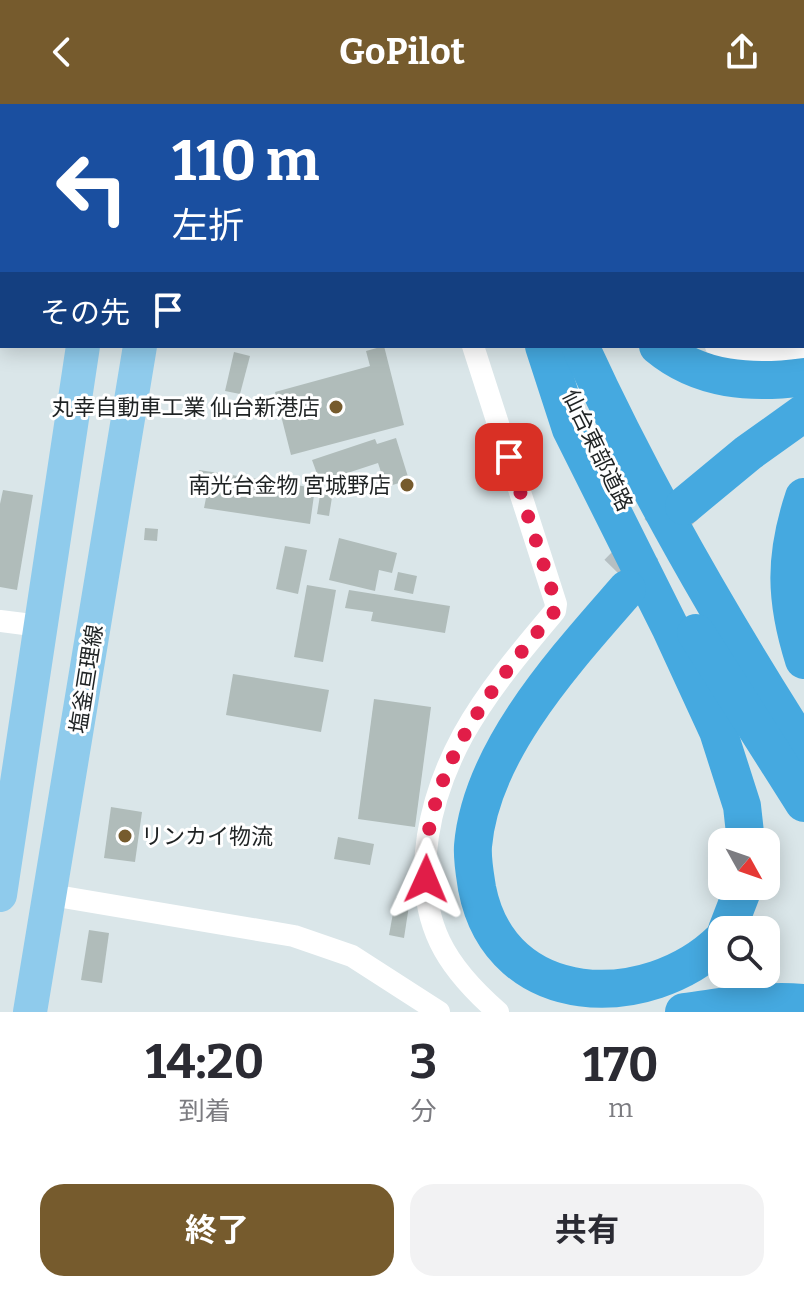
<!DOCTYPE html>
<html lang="ja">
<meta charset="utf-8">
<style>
:root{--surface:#fff;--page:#f2f2f3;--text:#2b2b33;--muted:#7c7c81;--accent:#765b2d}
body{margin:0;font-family:Bitter,"Noto Sans JP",serif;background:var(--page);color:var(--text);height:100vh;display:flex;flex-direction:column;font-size:30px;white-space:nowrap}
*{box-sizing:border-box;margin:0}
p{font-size:26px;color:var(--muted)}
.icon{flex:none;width:44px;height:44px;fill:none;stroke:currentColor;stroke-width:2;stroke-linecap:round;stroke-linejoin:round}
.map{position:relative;height:908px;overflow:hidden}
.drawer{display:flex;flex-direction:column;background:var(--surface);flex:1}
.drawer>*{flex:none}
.hud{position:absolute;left:0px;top:0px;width:804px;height:244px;box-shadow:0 4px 20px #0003;background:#1a4fa0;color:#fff;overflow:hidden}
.needle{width:52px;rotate:130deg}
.tools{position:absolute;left:708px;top:724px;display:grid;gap:16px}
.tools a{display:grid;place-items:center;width:72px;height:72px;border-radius:16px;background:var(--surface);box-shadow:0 4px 20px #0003;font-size:40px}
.pin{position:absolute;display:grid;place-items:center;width:68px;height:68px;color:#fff;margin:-34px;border-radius:16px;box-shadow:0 4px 12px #0006}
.me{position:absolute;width:88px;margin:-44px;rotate:1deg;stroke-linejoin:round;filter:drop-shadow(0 0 6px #0008)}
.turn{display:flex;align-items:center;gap:28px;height:168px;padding:0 40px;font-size:36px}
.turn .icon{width:104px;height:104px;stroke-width:2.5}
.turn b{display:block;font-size:56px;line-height:68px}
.then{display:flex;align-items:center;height:76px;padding:0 40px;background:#0003;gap:16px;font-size:30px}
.eta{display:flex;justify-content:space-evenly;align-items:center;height:136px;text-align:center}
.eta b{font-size:48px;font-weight:700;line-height:56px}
.action{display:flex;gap:16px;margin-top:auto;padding:16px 40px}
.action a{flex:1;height:92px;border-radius:24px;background:var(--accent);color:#fff;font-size:32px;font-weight:700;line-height:92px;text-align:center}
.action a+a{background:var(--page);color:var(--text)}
header{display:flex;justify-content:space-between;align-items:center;height:104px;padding:0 40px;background:var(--accent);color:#fff;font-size:36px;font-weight:700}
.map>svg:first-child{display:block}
.building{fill:#b0bcba}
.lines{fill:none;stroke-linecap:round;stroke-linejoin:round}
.motorway-tunnel{stroke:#b5bfc2;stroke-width:38;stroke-dasharray:38 19;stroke-linecap:butt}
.minor{stroke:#fff;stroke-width:22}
.tertiary{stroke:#fff;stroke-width:26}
.primary{stroke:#8fcbec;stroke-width:34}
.motorway{stroke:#45a9e0;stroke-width:38}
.route{stroke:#e11d48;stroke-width:14;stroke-dasharray:0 25.2}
.poi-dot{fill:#765b2d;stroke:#fff;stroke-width:3}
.labels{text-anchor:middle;stroke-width:6;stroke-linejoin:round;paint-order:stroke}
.poi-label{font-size:22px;fill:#1f2324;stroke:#fff;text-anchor:end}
.street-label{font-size:22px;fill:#1f2324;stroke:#fff}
</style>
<header><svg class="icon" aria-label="back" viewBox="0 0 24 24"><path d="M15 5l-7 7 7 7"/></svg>GoPilot<svg class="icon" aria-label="share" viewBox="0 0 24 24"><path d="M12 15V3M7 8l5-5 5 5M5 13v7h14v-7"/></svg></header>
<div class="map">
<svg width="804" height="908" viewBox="0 0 804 908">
<rect width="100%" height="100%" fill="#dae6e9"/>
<g class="building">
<path d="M384 242 404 321 291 351 275 288 370 262 366 247Z"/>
<path d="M234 248 250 252 240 290 225 287Z"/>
<path d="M396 334 409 376 386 383 378 359 320 378 312 356 375 335 377 340Z"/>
<path d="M199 366 315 384 310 420 204 404 207 389 196 387Z"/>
<path d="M321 385 333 387 329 412 317 410Z"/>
<path d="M3 386 33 391 17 486 0 483V400Z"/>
<path d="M145 424 158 425 157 437 144 436Z"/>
<path d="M339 434 397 449 392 469 379 466 375 487 329 476Z"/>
<path d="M285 442 307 446 298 490 276 485Z"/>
<path d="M398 468 417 472 413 490 394 486Z"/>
<path d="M307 481 336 486 323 558 294 553Z"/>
<path d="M349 486 450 502 445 529 371 517 373 508 345 504Z"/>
<path d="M233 570 329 586 321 628 226 611Z"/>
<path d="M374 595 431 603 415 723 358 715Z"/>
<path d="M111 703 142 708 135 758 104 754Z"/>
<path d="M338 733 374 740 370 761 334 755Z"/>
<path d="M396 793 410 795 404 834 389 831Z"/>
<path d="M89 826 109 829 102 879 81 876Z"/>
</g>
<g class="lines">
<path class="motorway-tunnel" d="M618 469 684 402"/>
<g class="minor">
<path d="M633 0V2"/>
<path d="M802 70 804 71"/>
<path d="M802 181H804"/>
<path d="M473 242 556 500 555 507C522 546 488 586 463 631 431 690 409 773 440 838 453 865 475 888 498 908"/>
<path d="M716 242C743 255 775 256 804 249"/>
<path d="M0 517 40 522"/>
<path d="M51 791 294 832 352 852 439 908"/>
</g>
<g class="tertiary">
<path d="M19 0V2"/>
<path d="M0 121 2 115"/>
</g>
<g class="primary">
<path d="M120 2V0"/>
<path d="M179 2V0"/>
<path d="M0 791 83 242"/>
<path d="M30 908 140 242"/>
</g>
<g class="motorway">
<path d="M456 0 457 2"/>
<path d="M511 0V2"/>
<path d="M544 242 571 325 671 525 718 627 742 702 746 738"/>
<path d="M580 242C644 382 721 515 804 645"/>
<path d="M658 242C700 277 752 280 804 273"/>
<path d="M804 393C784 453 785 496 804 556"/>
<path d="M684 402 748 349 804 309"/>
<path d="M627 485C567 554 481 646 473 742 472 755 475 771 477 784 501 908 649 908 722 836"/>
<path d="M696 529 804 699"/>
<path d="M727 826 744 782"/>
<path d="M684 908C724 903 764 895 804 899"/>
</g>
</g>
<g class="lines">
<path class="route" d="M426 775C427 761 426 746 428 732 442 644 500 573 555 507L554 493 509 353"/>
</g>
<g class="poi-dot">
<circle cx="336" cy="303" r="8"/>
<circle cx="407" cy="381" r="8"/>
<circle cx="125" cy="732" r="8"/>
</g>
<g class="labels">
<g class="poi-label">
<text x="320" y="311">丸幸自動車工業 仙台新港店</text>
<text x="391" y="389">南光台金物 宮城野店</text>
<text x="141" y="740" text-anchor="start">リンカイ物流</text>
</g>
<g class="street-label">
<text transform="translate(598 346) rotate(64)" y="8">仙台東部道路</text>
<text transform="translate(86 575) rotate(-81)" y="8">塩釜亘理線</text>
</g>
</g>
</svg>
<div class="tools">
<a><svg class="needle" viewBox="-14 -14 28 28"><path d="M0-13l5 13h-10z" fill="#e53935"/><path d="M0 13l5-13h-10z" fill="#7c7c81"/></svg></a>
<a><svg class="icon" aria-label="search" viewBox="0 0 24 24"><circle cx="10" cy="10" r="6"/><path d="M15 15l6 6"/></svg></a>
</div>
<div class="pin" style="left:509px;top:353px;background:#d93025"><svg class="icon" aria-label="arrive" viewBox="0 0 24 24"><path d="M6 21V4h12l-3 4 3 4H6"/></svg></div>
<svg class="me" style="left:426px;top:775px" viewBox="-20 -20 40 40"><path d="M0-17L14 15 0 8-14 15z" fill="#e11d48" stroke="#fff" stroke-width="4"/></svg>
<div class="hud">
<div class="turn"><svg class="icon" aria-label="left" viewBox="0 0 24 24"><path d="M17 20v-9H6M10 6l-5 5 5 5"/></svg><div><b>110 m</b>左折</div></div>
<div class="then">その先<svg class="icon" aria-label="arrive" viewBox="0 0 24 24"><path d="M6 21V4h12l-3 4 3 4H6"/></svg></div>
</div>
</div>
<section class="drawer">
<div class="eta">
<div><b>14:20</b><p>到着</p></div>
<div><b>3</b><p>分</p></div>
<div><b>170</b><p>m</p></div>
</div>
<div class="action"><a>終了</a><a>共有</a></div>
</section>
